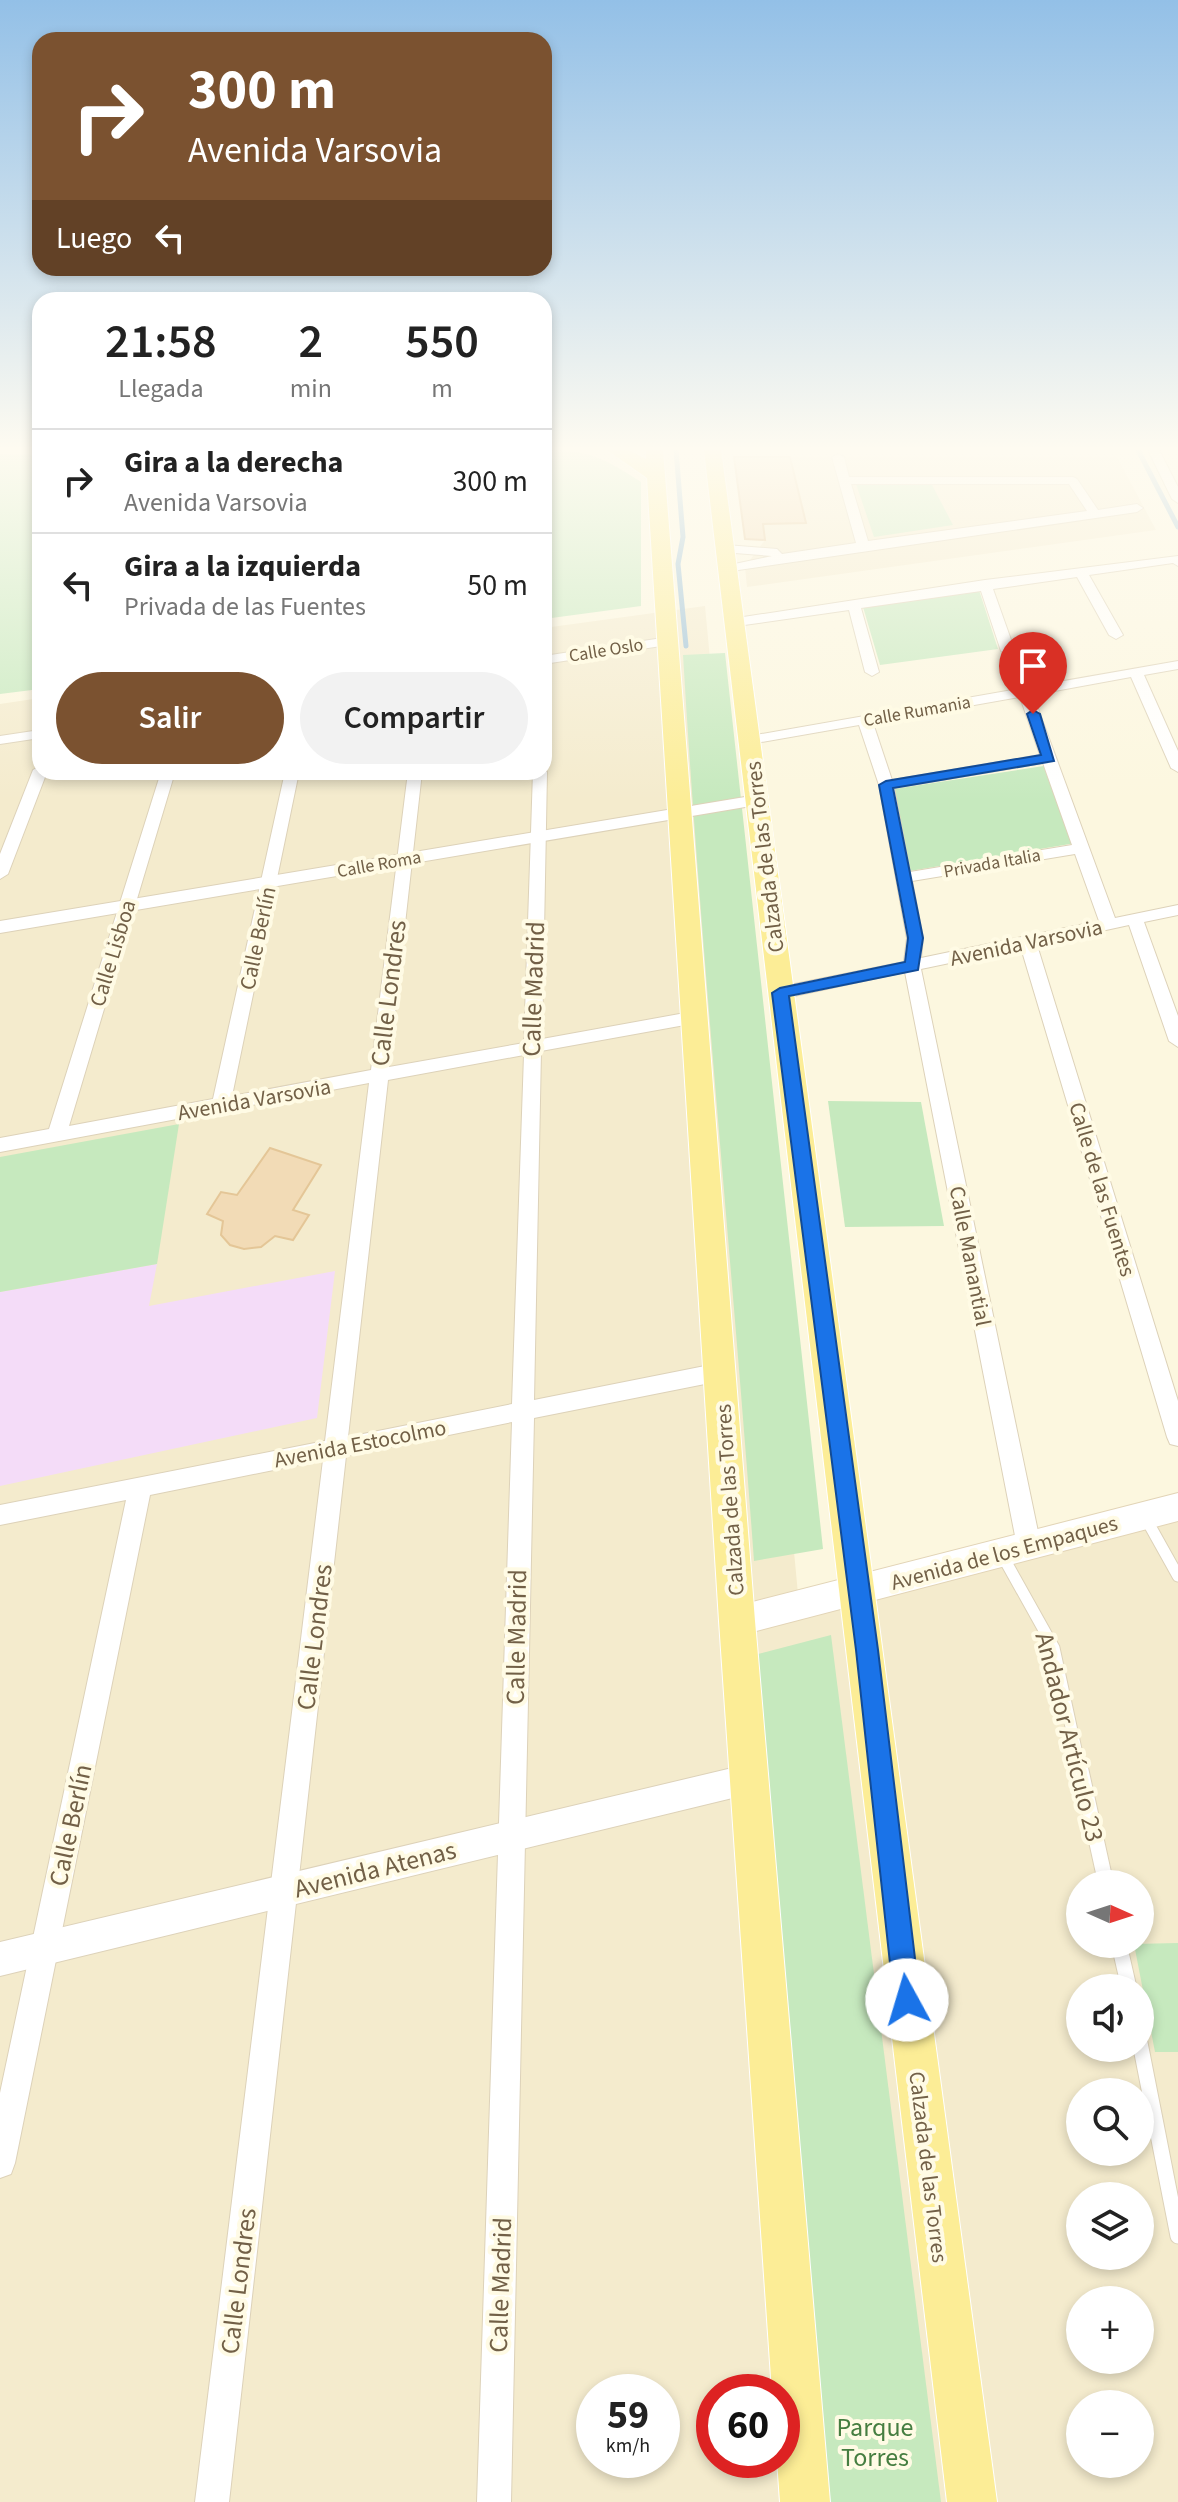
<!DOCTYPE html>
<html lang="es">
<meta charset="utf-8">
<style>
:root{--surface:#fff;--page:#f2f2f2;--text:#222;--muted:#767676;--line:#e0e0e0;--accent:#7b5230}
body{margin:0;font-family:"Source Sans 3",sans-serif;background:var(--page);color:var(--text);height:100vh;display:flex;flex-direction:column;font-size:30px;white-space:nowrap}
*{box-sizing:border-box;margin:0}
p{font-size:26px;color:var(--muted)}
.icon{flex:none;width:44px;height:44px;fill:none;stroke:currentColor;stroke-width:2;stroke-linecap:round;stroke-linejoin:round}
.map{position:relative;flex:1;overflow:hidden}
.details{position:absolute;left:32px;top:292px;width:520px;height:488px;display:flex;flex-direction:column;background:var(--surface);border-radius:24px;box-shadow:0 4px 12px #0003}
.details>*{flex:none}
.hud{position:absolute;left:32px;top:32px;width:520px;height:244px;border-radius:24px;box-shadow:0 4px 12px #0003;background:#7b5230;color:#fff;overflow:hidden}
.needle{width:52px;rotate:93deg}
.controls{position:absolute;left:1066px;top:1870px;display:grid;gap:16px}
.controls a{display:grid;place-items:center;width:88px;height:88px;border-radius:50%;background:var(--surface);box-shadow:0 4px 12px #0003;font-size:40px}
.speed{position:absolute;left:576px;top:2374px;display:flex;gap:16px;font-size:40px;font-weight:700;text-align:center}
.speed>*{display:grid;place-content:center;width:104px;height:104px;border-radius:50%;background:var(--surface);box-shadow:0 4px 12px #0003;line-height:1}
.speed small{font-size:20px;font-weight:400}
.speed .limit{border:12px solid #d22;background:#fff;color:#111}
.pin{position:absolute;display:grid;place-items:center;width:68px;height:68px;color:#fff;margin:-82px -34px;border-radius:50% 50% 50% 0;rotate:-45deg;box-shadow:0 0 8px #0007}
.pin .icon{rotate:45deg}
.me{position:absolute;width:88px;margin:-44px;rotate:354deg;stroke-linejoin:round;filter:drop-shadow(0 0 6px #0008)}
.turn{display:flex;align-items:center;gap:28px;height:168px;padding:0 24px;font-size:36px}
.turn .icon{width:104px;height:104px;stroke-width:2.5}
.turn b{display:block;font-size:56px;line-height:68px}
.then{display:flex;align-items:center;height:76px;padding:0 24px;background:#0003;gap:16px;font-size:30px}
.eta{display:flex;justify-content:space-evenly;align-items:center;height:136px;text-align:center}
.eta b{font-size:48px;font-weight:600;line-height:56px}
.button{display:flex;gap:16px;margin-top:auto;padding:16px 24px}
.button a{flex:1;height:92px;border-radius:48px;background:var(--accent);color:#fff;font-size:32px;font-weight:600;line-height:92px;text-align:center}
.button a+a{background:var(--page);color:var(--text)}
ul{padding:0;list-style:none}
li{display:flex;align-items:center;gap:24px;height:104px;padding:0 24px;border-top:2px solid var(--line)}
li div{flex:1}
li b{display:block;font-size:30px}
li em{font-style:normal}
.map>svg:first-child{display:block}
.residential{fill:#f4ebcd;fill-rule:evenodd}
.education{fill:#f4dcf8}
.green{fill:#c6e9be}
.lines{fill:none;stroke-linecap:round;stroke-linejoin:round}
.stream{stroke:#9ac0d7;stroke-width:5}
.building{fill:#f2dbb6;stroke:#e4c697;stroke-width:2}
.service-far1-casing{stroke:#ddd2b9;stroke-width:13}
.service-casing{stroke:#ddd2b9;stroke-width:17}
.minor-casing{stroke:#ddd2b9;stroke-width:2}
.tertiary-casing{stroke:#ddd2b9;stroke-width:2}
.secondary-casing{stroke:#e2d4b6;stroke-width:2}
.primary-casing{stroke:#fff;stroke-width:2}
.service-far1{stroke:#fff;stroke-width:11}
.service{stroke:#fff;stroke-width:15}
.minor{fill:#fff;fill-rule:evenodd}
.tertiary{fill:#fff;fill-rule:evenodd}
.secondary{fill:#fff;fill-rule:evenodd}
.primary{fill:#fced96;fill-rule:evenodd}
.route{fill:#1a73e8;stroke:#114b97;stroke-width:2}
.labels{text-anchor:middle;stroke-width:8;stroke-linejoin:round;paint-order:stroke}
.far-street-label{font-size:18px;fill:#726047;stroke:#fffbe5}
.street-label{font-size:22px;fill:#726047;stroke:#fffbe5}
.near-street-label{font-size:26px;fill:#726047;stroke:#fffbe5}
.near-park-label{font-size:26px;fill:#467e41;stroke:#fffbe5}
</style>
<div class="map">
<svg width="1178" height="2502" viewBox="0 0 1178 2502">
<rect width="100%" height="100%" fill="#fcf7df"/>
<g class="residential">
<path d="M790 457H1117L1156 530 747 587 745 567 765 540 763 524 805 522Z"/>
<path d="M705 606 798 1594 1178 1497V2502H0V704L40 698V772H544V628ZM1080 1884H1140V1944H1080ZM1080 1988H1140V2048H1080ZM1080 2092H1140V2152H1080ZM1080 2196H1140V2256H1080ZM1080 2300H1140V2360H1080ZM594 2392H662V2460H594ZM714 2392H782V2460H714ZM1080 2404H1140V2464H1080Z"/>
</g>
<path class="education" d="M157 1264 149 1306 335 1271 317 1418 0 1486V1292Z"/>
<g class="green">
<path d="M544 450C589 450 604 458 641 482V606L544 619Z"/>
<path d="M0 454 40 455V689L0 694Z"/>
<path d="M855 481 931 483 953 525 874 537Z"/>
<path d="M979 590 998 649 880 665 863 607Z"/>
<path d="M725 653 823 1549 754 1561C732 1259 701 957 683 655Z"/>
<path d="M1050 765 1076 843 910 871 894 789Z"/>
<path d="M828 1101 921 1102 944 1226 845 1227Z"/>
<path d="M179 1124 157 1264 0 1292V1157Z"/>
<path d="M831 1635 941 2502H822L754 1655Z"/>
<path d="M1178 1943V2052H1155L1134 1944Z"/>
</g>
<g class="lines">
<g class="stream">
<path d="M676 450 683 537 678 564 686 646"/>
<path d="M1138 450 1178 527"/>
</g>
</g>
<g class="building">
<path d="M734 457H790L806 523 763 524 765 540 745 539Z"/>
<path d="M270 1148 321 1165 293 1210 309 1215 293 1240 275 1236 261 1247 244 1249 230 1245 221 1235 223 1221 207 1214 221 1192 237 1195Z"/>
</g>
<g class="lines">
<defs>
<g id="service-far1">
<path d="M1145 1517 1178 1576"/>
<path d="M1002 1555 1054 1648 1080 1768"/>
</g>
<g id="service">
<path d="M1080 1766 1106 1884"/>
<path d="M1119 1944 1129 1988"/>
<path d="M1140 2043 1178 2236"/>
</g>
<g id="minor">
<path d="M1148 450H1159L1178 487V503L1172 499Z"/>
<path d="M838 454 844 457 849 477H1073L1077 479 1098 510 1137 504 1143 508 1137 512 725 572V566L772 556 722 552V546L726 545 777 549 782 554 856 543 832 457ZM851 484H1069L1087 511 868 541Z"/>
<path d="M1178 556V566L1173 563 1089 575 1123 635 1116 639 1109 635 1077 577 993 589 1015 651 1008 655 1001 651 981 591 861 608 879 672 872 676 865 672 849 610 737 626 730 622 737 618 985 580Z"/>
<path d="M669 637 676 641 674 644 544 664V656Z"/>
<path d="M1178 661V669L1144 675 1178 751V772L1171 768 1131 677 1033 695 1115 918 1178 905V915L1144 922 1178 1016V1047L1169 1041 1129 925 1037 945 1178 1401V1446L1170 1444 1167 1437 1021 948 921 969 1041 1546 1037 1553 1029 1556 1021 1553 1017 1546 905 972 780 999 771 993 780 987 904 962 907 938 879 785 859 725 750 744 743 740 750 736ZM1020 697 1040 755 892 780 873 723ZM1043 763 1072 845 910 872 894 788ZM1075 854 1099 921 921 958 923 938 912 881Z"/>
<path d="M40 730V738L0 744V736Z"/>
<path d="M40 766V772H47L8 874 0 879V854L33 770Z"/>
<path d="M544 769 547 772 542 1039 696 1011 705 1017 696 1023 541 1051 534 1400 720 1363 728 1366 731 1372 728 1378 720 1381 534 1418 511 2502H477L512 1422 346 1456 229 2502H195L323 1460 150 1495 15 2163 11 2174 0 2178V2093L126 1500 0 1525V1505L325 1441 369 1083 0 1152V1138L49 1129 161 772H175L69 1126 213 1099 285 772H299L232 1096 371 1070 408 772H422L389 1067 524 1043 533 772H544ZM524 1055 512 1404 348 1437 388 1080Z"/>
</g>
<g id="tertiary">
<path d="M757 795 763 796V804L0 933V921Z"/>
<path d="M749 1764 760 1768 764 1779 760 1790 749 1794 0 1976V1942Z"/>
</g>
<path id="secondary" d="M1178 1493V1521L737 1636 725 1632 720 1621 725 1610 737 1606Z"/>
<g id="primary">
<path d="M607 450H629L646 459V450H663L755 1621 830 2502H780L777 2460H782V2392H772L719 1621 647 478Z"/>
<path d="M704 450H721L997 2502H947Z"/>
</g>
</defs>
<use href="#service-far1" class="service-far1-casing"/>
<use href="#service" class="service-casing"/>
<use href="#minor" class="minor-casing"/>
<use href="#tertiary" class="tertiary-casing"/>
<use href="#secondary" class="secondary-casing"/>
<use href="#primary" class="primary-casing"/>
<use href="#service-far1" class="service-far1"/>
<use href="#service" class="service"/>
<use href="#minor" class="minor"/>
<use href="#tertiary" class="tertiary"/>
<use href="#secondary" class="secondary"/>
<use href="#primary" class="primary"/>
</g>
<linearGradient id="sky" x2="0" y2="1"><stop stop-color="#93c0e7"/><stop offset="0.56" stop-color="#fefbf1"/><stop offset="1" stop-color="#fefbf1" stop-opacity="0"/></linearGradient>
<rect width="1178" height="801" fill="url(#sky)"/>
<path class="route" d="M1033 710 1040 714 1054 761 893 788 923 938 918 970 789 996 878 1650 920 2000 916 2009 907 2013 898 2009 894 2000 856 1650 772 993 780 988 905 962 908 938 879 785 886 781 1041 755 1027 714Z"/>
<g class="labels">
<g class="far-street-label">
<text transform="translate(606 650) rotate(-9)" y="6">Calle Oslo</text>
<text transform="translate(917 711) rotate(-10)" y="6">Calle Rumania</text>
<text transform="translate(992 863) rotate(-10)" y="6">Privada Italia</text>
<text transform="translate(379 864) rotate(-10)" y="6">Calle Roma</text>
</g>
<g class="street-label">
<text transform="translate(764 857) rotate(-97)" y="8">Calzada de las Torres</text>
<text transform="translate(257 938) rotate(-78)" y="8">Calle Berlín</text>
<text transform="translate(1026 942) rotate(-12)" y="8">Avenida Varsovia</text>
<text transform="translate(112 953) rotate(-73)" y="8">Calle Lisboa</text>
<text transform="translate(254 1099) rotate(-10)" y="8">Avenida Varsovia</text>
<text transform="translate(1103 1189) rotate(73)" y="8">Calle de las Fuentes</text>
<text transform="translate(971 1256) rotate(79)" y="8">Calle Manantial</text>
<text transform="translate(360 1443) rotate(-11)" y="8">Avenida Estocolmo</text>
<text transform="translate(729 1500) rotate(-94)" y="8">Calzada de las Torres</text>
<text transform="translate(1004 1552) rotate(-15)" y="8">Avenida de los Empaques</text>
<text transform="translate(929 2167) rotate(83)" y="8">Calzada de las Torres</text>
</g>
<g class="near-street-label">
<text transform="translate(533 989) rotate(-88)" y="9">Calle Madrid</text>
<text transform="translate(388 993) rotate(-83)" y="9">Calle Londres</text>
<text transform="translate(314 1637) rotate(-83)" y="9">Calle Londres</text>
<text transform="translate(516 1637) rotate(-89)" y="9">Calle Madrid</text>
<text transform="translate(1070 1737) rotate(76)" y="9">Andador Artículo 23</text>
<text transform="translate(70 1825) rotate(-78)" y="9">Calle Berlín</text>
<text transform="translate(375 1869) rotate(-14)" y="9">Avenida Atenas</text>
<text transform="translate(238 2281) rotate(-83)" y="9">Calle Londres</text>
<text transform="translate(500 2285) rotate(-88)" y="9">Calle Madrid</text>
</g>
<g class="near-park-label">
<text x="875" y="2436">Parque<tspan x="875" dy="30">Torres</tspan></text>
</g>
</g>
</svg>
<div class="controls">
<a><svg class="needle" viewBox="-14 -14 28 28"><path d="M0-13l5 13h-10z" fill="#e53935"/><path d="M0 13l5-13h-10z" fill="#767676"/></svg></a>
<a><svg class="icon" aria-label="sound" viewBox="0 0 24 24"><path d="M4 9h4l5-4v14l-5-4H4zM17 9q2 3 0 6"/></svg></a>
<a><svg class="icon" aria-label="search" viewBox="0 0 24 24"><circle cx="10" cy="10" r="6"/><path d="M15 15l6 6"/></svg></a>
<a><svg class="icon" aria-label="layers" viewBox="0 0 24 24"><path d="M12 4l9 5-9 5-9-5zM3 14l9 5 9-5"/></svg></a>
<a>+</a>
<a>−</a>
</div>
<div class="speed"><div>59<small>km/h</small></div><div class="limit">60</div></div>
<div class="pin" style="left:1033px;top:714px;background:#d93025"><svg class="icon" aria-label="arrive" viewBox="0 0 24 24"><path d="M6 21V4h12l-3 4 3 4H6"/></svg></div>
<svg class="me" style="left:907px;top:2000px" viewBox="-20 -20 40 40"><circle r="19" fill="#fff"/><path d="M0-13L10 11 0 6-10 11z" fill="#1a73e8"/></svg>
<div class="hud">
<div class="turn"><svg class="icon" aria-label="right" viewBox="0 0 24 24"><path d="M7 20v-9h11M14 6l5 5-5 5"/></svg><div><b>300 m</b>Avenida Varsovia</div></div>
<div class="then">Luego<svg class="icon" aria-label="left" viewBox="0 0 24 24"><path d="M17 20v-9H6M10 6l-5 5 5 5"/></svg></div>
</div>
<section class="details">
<div class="eta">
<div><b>21:58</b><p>Llegada</p></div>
<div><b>2</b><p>min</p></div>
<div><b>550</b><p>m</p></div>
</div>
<ul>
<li><svg class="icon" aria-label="right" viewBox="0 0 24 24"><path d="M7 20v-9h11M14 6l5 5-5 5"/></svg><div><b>Gira a la derecha</b><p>Avenida Varsovia</p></div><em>300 m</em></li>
<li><svg class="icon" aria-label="left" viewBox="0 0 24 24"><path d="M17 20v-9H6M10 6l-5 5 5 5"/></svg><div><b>Gira a la izquierda</b><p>Privada de las Fuentes</p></div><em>50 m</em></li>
</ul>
<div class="button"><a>Salir</a><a>Compartir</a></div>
</section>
</div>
